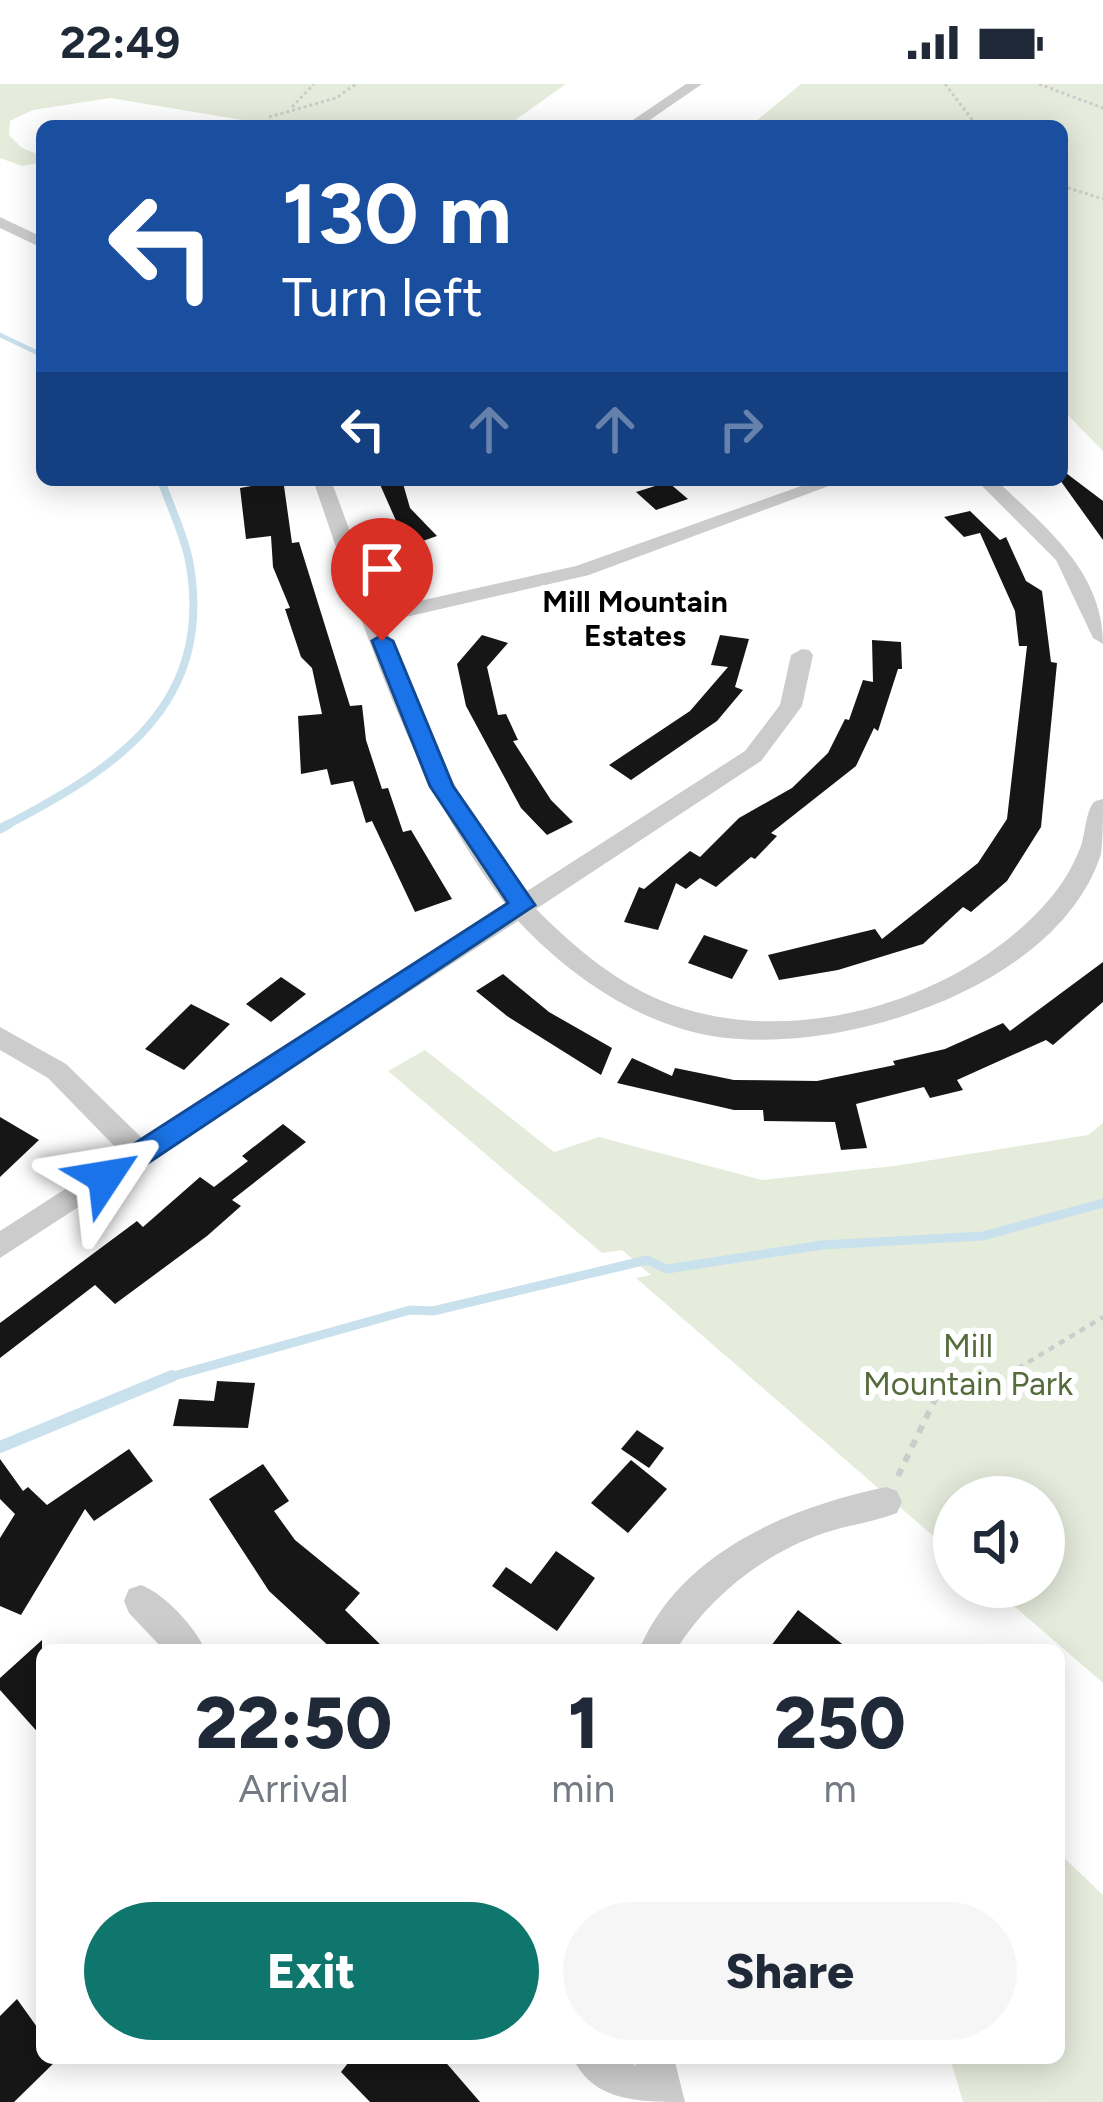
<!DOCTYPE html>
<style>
:root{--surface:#fff;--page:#f6f6f7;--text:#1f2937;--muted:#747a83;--accent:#0f766e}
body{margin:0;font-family:Figtree,sans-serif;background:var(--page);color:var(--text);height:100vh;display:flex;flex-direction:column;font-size:45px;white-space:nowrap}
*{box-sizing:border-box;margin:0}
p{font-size:39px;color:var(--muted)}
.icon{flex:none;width:66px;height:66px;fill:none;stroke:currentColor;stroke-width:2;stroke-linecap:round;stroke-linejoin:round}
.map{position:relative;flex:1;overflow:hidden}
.panel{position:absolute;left:36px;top:1560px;width:1029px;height:420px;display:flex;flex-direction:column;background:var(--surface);border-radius:18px;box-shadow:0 6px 30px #0003}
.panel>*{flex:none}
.hud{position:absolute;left:36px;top:36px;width:1032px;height:366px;border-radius:18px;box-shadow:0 6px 30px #0003;background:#1a4fa0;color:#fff;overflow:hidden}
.fabs{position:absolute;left:933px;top:1392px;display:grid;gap:24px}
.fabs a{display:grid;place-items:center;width:132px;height:132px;border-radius:50%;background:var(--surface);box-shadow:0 6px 30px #0003;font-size:60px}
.pin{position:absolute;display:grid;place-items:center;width:102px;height:102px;color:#fff;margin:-123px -51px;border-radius:50% 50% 50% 0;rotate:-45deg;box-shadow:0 0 12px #0007}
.pin .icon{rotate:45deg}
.me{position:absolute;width:132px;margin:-66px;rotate:57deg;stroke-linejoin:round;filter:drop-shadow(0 0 9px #0008)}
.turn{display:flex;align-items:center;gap:42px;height:252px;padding:0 48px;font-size:54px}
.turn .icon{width:156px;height:156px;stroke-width:2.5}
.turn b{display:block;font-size:84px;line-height:102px}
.lanes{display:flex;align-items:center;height:114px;padding:0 48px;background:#0003;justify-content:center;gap:60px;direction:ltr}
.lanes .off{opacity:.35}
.eta{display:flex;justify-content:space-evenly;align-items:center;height:204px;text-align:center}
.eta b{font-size:72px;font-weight:800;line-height:84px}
.button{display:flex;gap:24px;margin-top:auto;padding:24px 48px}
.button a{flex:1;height:138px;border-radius:72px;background:var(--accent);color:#fff;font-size:48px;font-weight:800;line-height:138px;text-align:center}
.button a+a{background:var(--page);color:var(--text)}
.status{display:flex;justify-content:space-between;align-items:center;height:84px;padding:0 60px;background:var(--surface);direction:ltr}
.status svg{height:33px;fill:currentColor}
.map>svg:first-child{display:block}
.green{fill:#e6ecdc}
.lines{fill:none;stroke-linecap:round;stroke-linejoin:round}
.stream-far3{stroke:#c8e1ec;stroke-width:4.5}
.stream-far2{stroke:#c8e1ec;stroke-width:8}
.stream-far1{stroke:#c8e1ec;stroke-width:9}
.stream{stroke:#c8e1ec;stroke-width:12}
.building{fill:#161616}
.path-far2{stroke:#ccc;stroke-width:3;stroke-dasharray:3 3;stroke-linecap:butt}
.path-far1{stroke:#ccc;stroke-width:4.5;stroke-dasharray:6 6;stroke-linecap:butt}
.path{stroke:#ccc;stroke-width:6;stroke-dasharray:8 8;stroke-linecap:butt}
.street{fill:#ccc;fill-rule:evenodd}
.route{fill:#1a73e8;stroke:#114b97;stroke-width:3}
.labels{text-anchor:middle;stroke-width:12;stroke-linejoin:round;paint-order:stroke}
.far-neighbourhood-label{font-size:30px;font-weight:bold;fill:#000;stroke:#fff}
.park-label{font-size:33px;fill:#556b3b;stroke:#fff}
</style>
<div class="status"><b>22:49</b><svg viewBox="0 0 49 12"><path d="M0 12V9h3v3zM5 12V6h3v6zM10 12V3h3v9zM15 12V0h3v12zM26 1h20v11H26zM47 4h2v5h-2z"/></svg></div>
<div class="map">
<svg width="1103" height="2018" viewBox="0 0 1103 2018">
<rect width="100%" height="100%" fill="#fff"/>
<g class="green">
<path d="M0 0H566L507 42H279L110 14 33 26 10 37 9 51 22 64 42 72V78L22 82 0 74Z"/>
<path d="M801 0H1103V367L1062 325V42H750Z"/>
<path d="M425 966 554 1068 599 1053 762 1096 894 1082 1088 1051 1103 1039V1599L992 1503H1044V1413H954V1470L636 1194 651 1191 622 1166 602 1169 388 987Z"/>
<path d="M1059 1769 1103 1811V2018H963L950 1974H1059Z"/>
</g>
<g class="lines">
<path class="stream-far3" d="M0 251 42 271"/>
<path class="stream-far2" d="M3 743C115 685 216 621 189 476 183 448 170 422 161 396"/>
<g class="stream-far1">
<path d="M0 745 9 740"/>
<path d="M163 1295 410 1226 433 1227 647 1176 667 1185 822 1161 983 1152 1103 1119"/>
</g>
<path class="stream" d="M0 1363 172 1292"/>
</g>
<g class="building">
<path d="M1062 386 1103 417V456L1060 396Z"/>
<path d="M378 396H402L410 424 437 452 414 460 401 448Z"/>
<path d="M275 398 284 402 292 459 299 458 350 622 362 621 366 656 382 705 388 704 403 748 411 746 452 815 415 828 372 737 366 739 353 697 331 701 327 685 301 690 298 632 322 630 312 584 301 573 285 525 290 524 273 483 271 452 246 455 240 404Z"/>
<path d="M668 398 688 415 656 426 636 408Z"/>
<path d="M970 427 1000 456 1006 453 1026 497 1042 507 1051 578 1057 579 1041 743 1007 797 971 828 963 823 923 860 838 886 779 896 768 871 875 845 882 855 978 779 1007 735 1027 562H1019L1015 527 980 449 964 453 944 433Z"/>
<path d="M482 551 508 559 487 583 498 631 506 630 518 656 513 657 551 716 573 738 547 751 521 724 466 622 457 580Z"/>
<path d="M720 551 749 555 735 603 743 606 717 637 631 696 609 681 690 627 728 583 711 581Z"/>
<path d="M872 556 901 558 902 585H898L878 647 874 644 856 682 771 749 777 752 755 775 751 773 716 803 700 794 686 805 676 799 658 846 624 838 639 803 644 805 690 767 700 773 739 734 792 704 828 669 845 635 849 636 863 596 873 598Z"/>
<path d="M704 851 748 866 732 895 688 879Z"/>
<path d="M1103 878V918L1053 961 1046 956 957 996 963 1006 930 1014 924 1003 856 1020 867 1064 841 1066 835 1038 764 1037 763 1026H734L617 999 632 974 672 992 675 984 734 996 817 997 895 981 893 977 945 965 1003 939 1010 947Z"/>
<path d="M503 890 549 928 612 964 601 991 507 932 476 907Z"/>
<path d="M281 893 306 910 271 938 246 920Z"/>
<path d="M191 920 230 940 184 986 145 965Z"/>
<path d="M0 1033 39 1056 0 1093Z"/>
<path d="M283 1040 306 1058 232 1116 241 1122 207 1152 115 1220 95 1201 0 1274V1239L137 1137 143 1143 200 1093 214 1103 248 1077 242 1072Z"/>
<path d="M217 1297 255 1299 248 1344 173 1342 179 1315 214 1317Z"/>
<path d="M637 1346 664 1364 649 1384 621 1365Z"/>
<path d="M129 1365 153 1397 94 1437 85 1425 21 1531 0 1522V1454L15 1430 0 1415V1375L23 1407 28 1403 47 1421Z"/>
<path d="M631 1376 667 1405 628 1449 591 1419Z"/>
<path d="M263 1380 289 1417 274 1427 295 1456 360 1509 345 1526 386 1566H333L269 1507 209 1415Z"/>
<path d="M556 1467 595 1494 557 1547 492 1502 506 1483 531 1500Z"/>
<path d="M798 1526 850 1566H768Z"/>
<path d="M42 1556V1653L0 1606V1594Z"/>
<path d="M17 1915 42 1950V1974H59L14 2018H0V1932Z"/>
<path d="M352 1974H442L480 2018H370L341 1988Z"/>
</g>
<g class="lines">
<g class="path-far2">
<path d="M945 0 977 42"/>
<path d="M1039 0 1103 24"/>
<path d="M292 23 314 0"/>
<path d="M269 33 336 14 356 0"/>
<path d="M1062 102 1103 115"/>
</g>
<path class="path-far1" d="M984 1295 1012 1288 1103 1233"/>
<path class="path" d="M898 1392 939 1307 995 1292"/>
<g class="street">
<path d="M686 0H702L641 42H624Z"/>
<path d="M249 37 254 38 256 42H242Z"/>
<path d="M0 133 42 153V164L0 144Z"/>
<path d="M313 396H331L379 526 576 482 818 396H845L589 491 384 538C420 634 460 728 524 809L745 667 780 621 791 571 802 565 809 566 813 571 802 622 761 677 536 825C570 859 609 893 653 913 781 971 958 920 1048 817 1063 800 1073 782 1081 762 1085 751 1086 726 1094 718 1097 716 1100 716 1103 715 1103 732 1103 754 1101 770 1058 905 838 973 712 952 637 939 569 891 518 837L0 1174V1147L121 1069 48 994 0 966V943L66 980 143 1055 506 821C410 696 364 543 313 396Z"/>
<path d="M976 396H996C1045 443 1103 487 1103 560L1093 554 1056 476Z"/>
<path d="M886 1403 897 1407 902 1418 897 1429C874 1438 848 1441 824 1449 763 1470 710 1512 676 1566H639C680 1468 790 1423 886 1403Z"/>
<path d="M141 1501C165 1510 195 1543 205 1566H164L129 1529 124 1517 129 1505Z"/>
<path d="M573 1974H626L636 1982 634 1974H674L685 2018C641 2018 593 2018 573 1974Z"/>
</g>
</g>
<path class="route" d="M382 551 393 557 453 702 535 821 115 1101H95V1085L508 819 430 702 372 557Z"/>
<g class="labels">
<g class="far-neighbourhood-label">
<text x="635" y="528">Mill Mountain<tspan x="635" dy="34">Estates</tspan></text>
</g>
<g class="park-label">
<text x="968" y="1273">Mill<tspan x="968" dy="38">Mountain Park</tspan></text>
</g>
</g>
</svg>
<div class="fabs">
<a><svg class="icon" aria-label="sound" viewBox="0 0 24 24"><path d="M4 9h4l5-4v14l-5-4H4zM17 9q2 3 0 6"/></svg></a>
</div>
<div class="pin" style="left:382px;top:557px;background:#d93025"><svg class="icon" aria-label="arrive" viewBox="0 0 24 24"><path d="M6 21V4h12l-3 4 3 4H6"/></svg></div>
<svg class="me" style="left:105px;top:1093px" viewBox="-20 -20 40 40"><path d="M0-17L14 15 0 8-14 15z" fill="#1a73e8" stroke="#fff" stroke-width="4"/></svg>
<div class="hud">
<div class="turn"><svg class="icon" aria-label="left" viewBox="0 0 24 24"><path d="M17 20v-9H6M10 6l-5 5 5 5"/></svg><div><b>130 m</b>Turn left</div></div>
<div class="lanes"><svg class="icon" aria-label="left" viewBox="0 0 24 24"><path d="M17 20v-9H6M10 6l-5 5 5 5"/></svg><svg class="icon off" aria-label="ahead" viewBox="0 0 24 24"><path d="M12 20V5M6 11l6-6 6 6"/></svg><svg class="icon off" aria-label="ahead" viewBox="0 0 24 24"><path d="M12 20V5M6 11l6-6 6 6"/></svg><svg class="icon off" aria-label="right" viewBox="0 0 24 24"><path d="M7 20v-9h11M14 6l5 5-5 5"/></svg></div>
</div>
<section class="panel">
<div class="eta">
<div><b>22:50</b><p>Arrival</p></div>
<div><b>1</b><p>min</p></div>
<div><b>250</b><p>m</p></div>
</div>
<div class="button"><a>Exit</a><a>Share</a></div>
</section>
</div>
